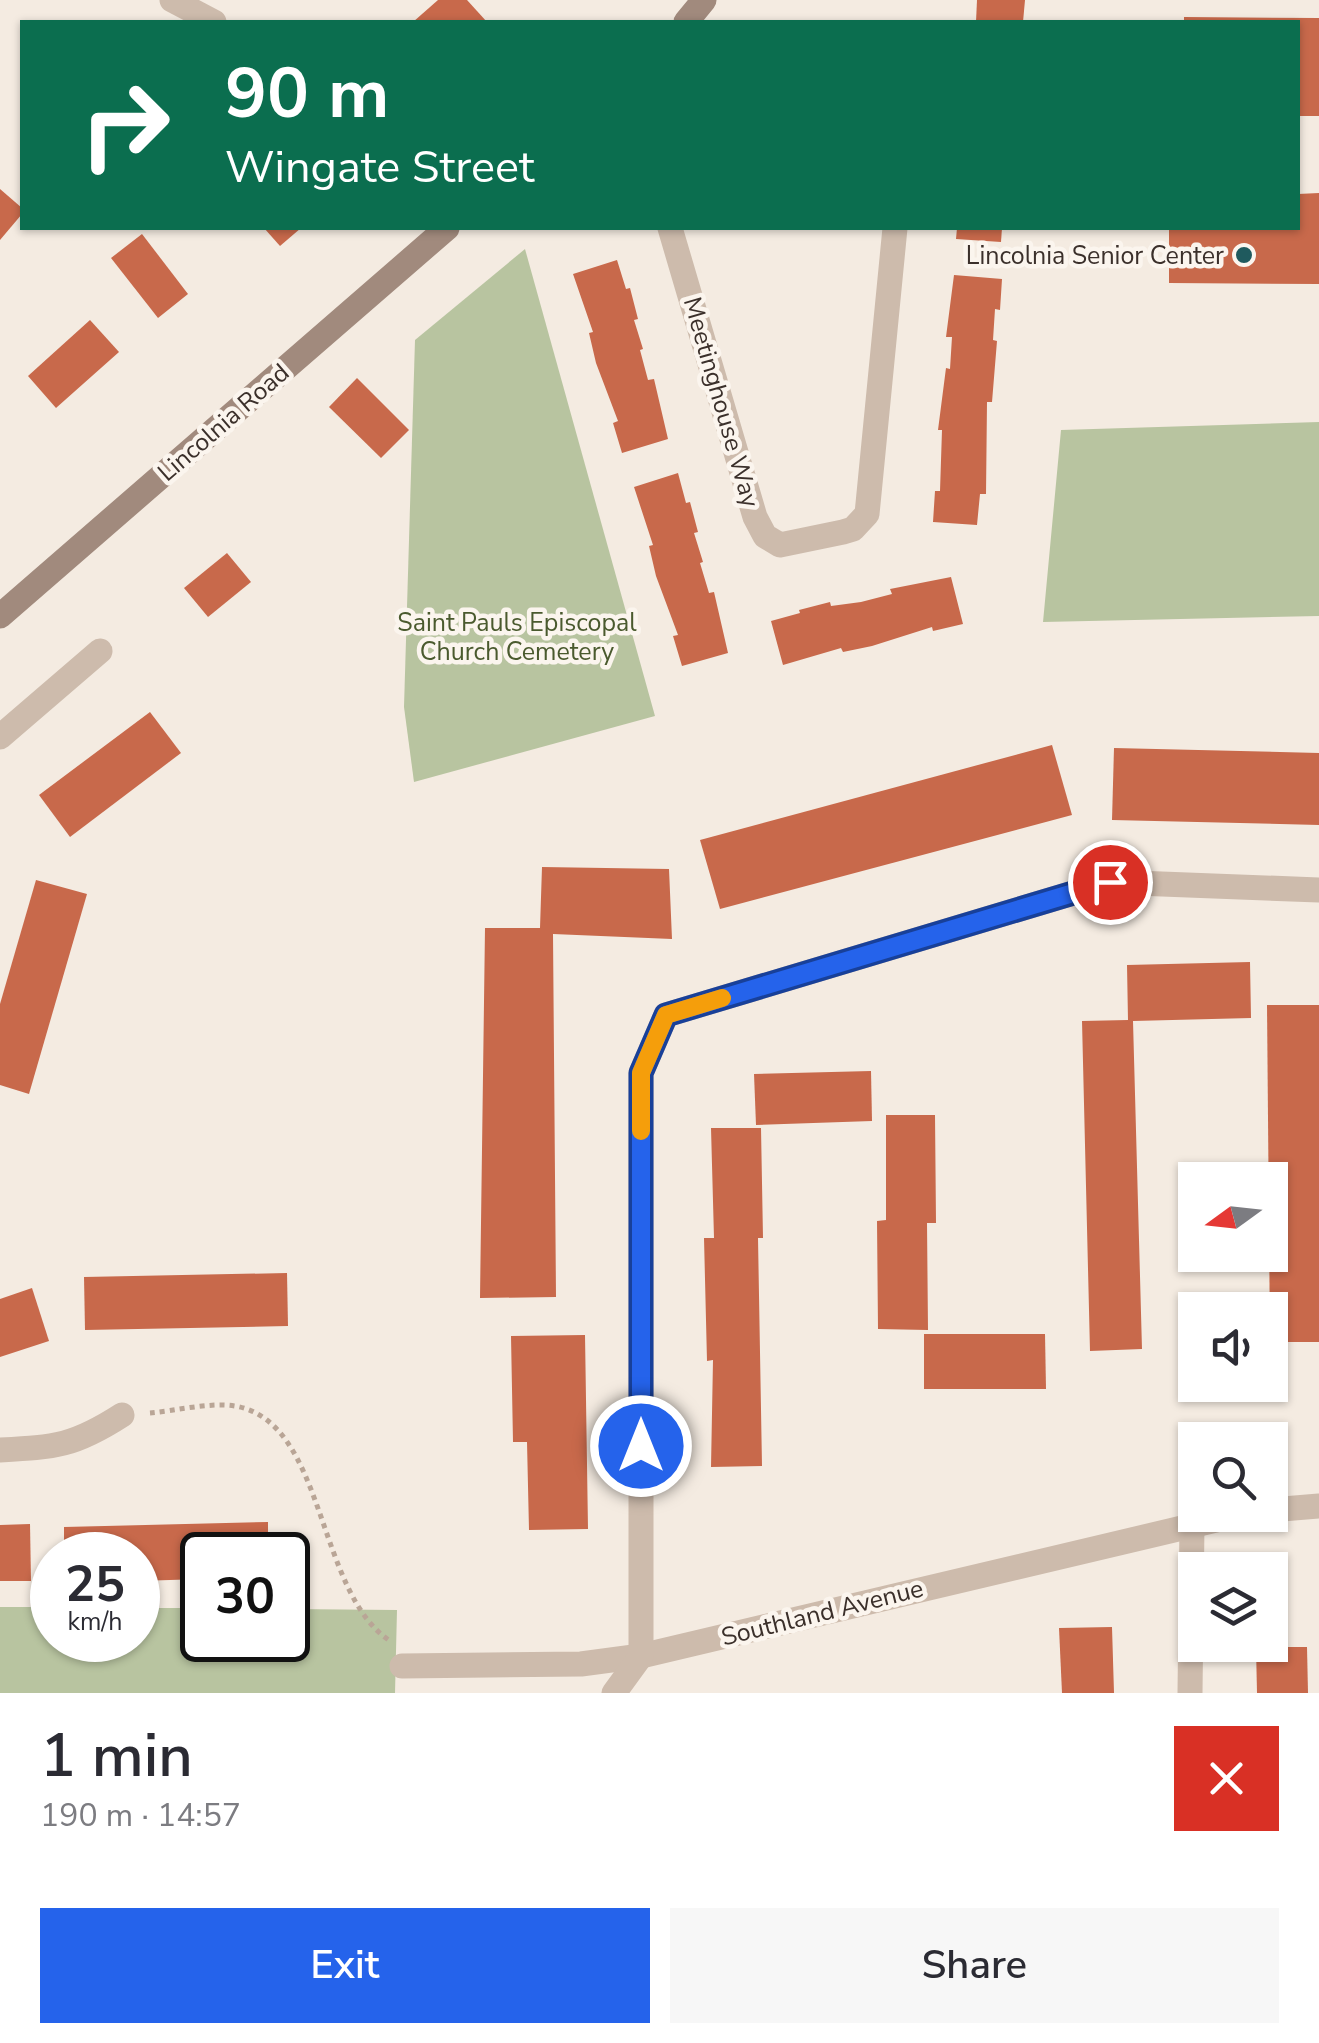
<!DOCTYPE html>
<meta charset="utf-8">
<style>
:root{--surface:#fff;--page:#f7f7f7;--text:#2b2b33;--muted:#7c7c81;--accent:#2563eb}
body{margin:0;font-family:"Nunito Sans",sans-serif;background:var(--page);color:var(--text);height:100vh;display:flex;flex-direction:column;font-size:38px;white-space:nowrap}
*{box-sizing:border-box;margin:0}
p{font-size:32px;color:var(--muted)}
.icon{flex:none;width:55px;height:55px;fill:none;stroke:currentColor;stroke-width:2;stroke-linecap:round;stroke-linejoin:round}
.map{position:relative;height:1693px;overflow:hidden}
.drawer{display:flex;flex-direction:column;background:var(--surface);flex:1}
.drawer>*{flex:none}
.banner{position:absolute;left:20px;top:20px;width:1280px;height:210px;border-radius:0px;box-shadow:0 2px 8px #0004;background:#0b6e4f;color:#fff;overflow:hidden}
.needle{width:65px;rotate:255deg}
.tools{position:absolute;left:1178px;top:1162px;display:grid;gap:20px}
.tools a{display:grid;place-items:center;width:110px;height:110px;border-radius:0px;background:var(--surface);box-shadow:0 2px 8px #0004;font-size:50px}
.speed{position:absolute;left:30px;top:1532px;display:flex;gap:20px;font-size:50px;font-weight:700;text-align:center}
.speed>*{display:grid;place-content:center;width:130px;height:130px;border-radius:50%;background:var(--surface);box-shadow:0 2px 8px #0004;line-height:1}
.speed small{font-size:25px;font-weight:400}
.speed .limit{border:5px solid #111;border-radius:15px;background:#fff;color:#111}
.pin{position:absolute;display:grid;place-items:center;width:85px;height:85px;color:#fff;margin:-42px;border:5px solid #fff;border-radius:50%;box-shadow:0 2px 10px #0007}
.me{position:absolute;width:110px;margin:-55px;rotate:0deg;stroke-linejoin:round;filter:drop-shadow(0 0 8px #0008)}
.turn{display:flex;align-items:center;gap:35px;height:210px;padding:0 40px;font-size:45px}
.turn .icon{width:130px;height:130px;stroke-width:2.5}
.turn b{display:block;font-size:70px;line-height:85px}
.round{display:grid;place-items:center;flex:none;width:105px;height:105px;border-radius:0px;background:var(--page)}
.headline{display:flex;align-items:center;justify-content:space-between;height:170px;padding:0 40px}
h1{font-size:60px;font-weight:600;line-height:75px}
.action{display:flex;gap:20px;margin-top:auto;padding:20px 40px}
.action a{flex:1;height:115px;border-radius:0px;background:var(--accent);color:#fff;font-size:40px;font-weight:600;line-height:115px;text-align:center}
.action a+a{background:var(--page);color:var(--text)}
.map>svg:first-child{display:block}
.green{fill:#b8c4a0}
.building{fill:#c8694b}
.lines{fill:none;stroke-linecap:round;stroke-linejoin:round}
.path{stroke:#b9a596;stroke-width:5;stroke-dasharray:5 5;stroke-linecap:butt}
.minor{stroke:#cdbbac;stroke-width:25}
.secondary{stroke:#a18a7d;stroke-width:25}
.route-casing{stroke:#184099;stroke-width:25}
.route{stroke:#2563eb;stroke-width:18}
.slow{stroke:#f59e0b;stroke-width:18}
.poi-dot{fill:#1f5a5e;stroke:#fbf5ee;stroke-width:4}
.labels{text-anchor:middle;stroke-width:9;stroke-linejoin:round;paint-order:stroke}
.poi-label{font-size:25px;fill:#3b302b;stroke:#fbf5ee;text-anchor:end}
.street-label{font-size:25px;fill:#3b302b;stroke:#fbf5ee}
.park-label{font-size:25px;fill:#4a5a2e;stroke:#fbf5ee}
</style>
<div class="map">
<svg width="1319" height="1693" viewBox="0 0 1319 1693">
<rect width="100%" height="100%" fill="#f4ebe1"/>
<g class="green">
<path d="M525 249 655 716 414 782 404 707 415 340Z"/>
<path d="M1319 422V616L1043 622 1061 430Z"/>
<path d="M0 1607H52V1640H138V1608H202V1640H288V1609L397 1610 395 1693H0Z"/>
</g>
<g class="building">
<path d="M438 0H467L487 22H413Z"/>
<path d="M977 0H1025L1023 22H976Z"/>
<path d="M1184 17 1319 18V116H1298V22H1184Z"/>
<path d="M0 189 22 208V214L0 240Z"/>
<path d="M1319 193V284L1169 283V228H1298V194Z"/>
<path d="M264 228H301L280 246Z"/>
<path d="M957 228H1002L1001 242 956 239Z"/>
<path d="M142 234 188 294 158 318 111 258Z"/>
<path d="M617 260 626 289 630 288 638 319 634 320 643 349 640 350 648 380 654 379 668 439 622 453 613 423 618 421 596 363 589 333 593 332 573 274Z"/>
<path d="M954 275 1002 279 1000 310 995 309 993 340 997 341 992 402H987L986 494H980L977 525 933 522 935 491H940L942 430H938L946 368 950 369 952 337H946Z"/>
<path d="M90 320 119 352 56 408 28 376Z"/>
<path d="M357 378 409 430 381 458 329 407Z"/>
<path d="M678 473 686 503 690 502 698 532 694 533 703 562 700 563 709 593 714 592 728 653 682 666 673 636 678 635 656 576 649 546 653 545 634 487Z"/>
<path d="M227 553 251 582 208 617 184 588Z"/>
<path d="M951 577 963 624 933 631 932 627 872 646 843 652 841 648 783 665 771 621 800 613 799 610 830 602 831 606 861 602 892 594 890 589Z"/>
<path d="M150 712 181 753 70 837 39 795Z"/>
<path d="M1052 745 1072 815 720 909 700 840Z"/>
<path d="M1114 748 1319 753V825L1112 820Z"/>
<path d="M542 867 669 869 672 939 553 934 556 1297 480 1298 485 928H540Z"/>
<path d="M36 880 87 894 29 1094 0 1085V1004Z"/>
<path d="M1250 962 1251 1018 1133 1021 1142 1349 1090 1351 1082 1021 1128 1020 1127 965Z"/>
<path d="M1267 1005H1319V1342H1270Z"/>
<path d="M871 1071 872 1121 756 1125 754 1074Z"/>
<path d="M886 1115H935L936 1223H927L928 1330 878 1329 877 1221 886 1220Z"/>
<path d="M711 1128H761L763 1238H758L762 1466 711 1467 713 1360 707 1361 704 1238H714Z"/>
<path d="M287 1273 288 1326 85 1330 84 1277Z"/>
<path d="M32 1288 49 1341 0 1357V1299Z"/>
<path d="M924 1334H1045L1046 1389H924Z"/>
<path d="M585 1335 588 1529 529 1530 527 1442H513L511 1336Z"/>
<path d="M268 1522V1555H202V1579L138 1581V1555H64V1527Z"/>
<path d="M30 1524 31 1581H0V1525Z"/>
<path d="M1112 1627 1114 1693H1062L1059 1628Z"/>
<path d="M1256 1647H1307L1308 1693H1257Z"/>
</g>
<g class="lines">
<path class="path" d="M150 1413C175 1411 209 1402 235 1406 327 1422 315 1591 390 1641"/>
<g class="minor">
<path d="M172 0 214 22"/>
<path d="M670 228 755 517 765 536 780 545 843 532 853 529 867 514 895 228"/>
<path d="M0 737 100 651"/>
<path d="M0 1450C56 1447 74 1446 122 1415"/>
<path d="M1270 1510 1319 1506"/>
<path d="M402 1666 581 1664 641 1656 1237 1515"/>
<path d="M614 1693 641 1656V1073L666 1015 1110 882 1319 890"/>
<path d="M1190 1693 1192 1524"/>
</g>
<g class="secondary">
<path d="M686 22 704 0"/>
<path d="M0 616 447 228"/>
</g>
</g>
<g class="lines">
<defs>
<path id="route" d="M641 1446V1073L666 1015 1110 882"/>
</defs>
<use href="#route" class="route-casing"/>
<use href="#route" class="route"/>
<path class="slow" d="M641 1131V1073L666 1015 722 998"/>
</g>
<circle class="poi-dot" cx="1244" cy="255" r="10"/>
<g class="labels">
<g class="poi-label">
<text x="1224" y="264">Lincolnia Senior Center</text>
</g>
<g class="street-label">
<text transform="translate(722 402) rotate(74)" y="9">Meetinghouse Way</text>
<text transform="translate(223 422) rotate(-41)" y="9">Lincolnia Road</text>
<text transform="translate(822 1612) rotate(-14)" y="9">Southland Avenue</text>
</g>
<g class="park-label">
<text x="517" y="631">Saint Pauls Episcopal<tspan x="517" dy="29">Church Cemetery</tspan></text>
</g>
</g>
</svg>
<div class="tools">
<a><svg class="needle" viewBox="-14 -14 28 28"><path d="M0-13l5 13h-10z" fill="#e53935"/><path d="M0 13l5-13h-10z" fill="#7c7c81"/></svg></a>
<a><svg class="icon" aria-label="sound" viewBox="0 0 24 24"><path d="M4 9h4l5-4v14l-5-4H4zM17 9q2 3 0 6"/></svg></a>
<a><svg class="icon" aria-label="search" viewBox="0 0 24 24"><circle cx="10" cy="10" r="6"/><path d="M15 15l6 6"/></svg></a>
<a><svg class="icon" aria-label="layers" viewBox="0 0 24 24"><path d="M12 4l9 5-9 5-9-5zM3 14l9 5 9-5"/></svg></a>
</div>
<div class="speed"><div>25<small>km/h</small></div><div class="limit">30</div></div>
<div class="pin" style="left:1110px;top:882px;background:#d93025"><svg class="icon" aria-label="arrive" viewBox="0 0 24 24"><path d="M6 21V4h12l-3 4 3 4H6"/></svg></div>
<svg class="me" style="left:641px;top:1446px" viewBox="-20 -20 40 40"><circle r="17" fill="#2563eb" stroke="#fff" stroke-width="3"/><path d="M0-11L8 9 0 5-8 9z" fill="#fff"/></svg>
<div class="banner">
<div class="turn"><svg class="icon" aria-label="right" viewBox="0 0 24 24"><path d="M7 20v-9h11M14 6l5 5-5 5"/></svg><div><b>90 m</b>Wingate Street</div></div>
</div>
</div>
<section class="drawer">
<div class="headline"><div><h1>1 min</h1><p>190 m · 14:57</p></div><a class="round" style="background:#d93025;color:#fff"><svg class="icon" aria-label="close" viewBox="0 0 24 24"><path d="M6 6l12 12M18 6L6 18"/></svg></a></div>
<div class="action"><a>Exit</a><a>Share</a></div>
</section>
